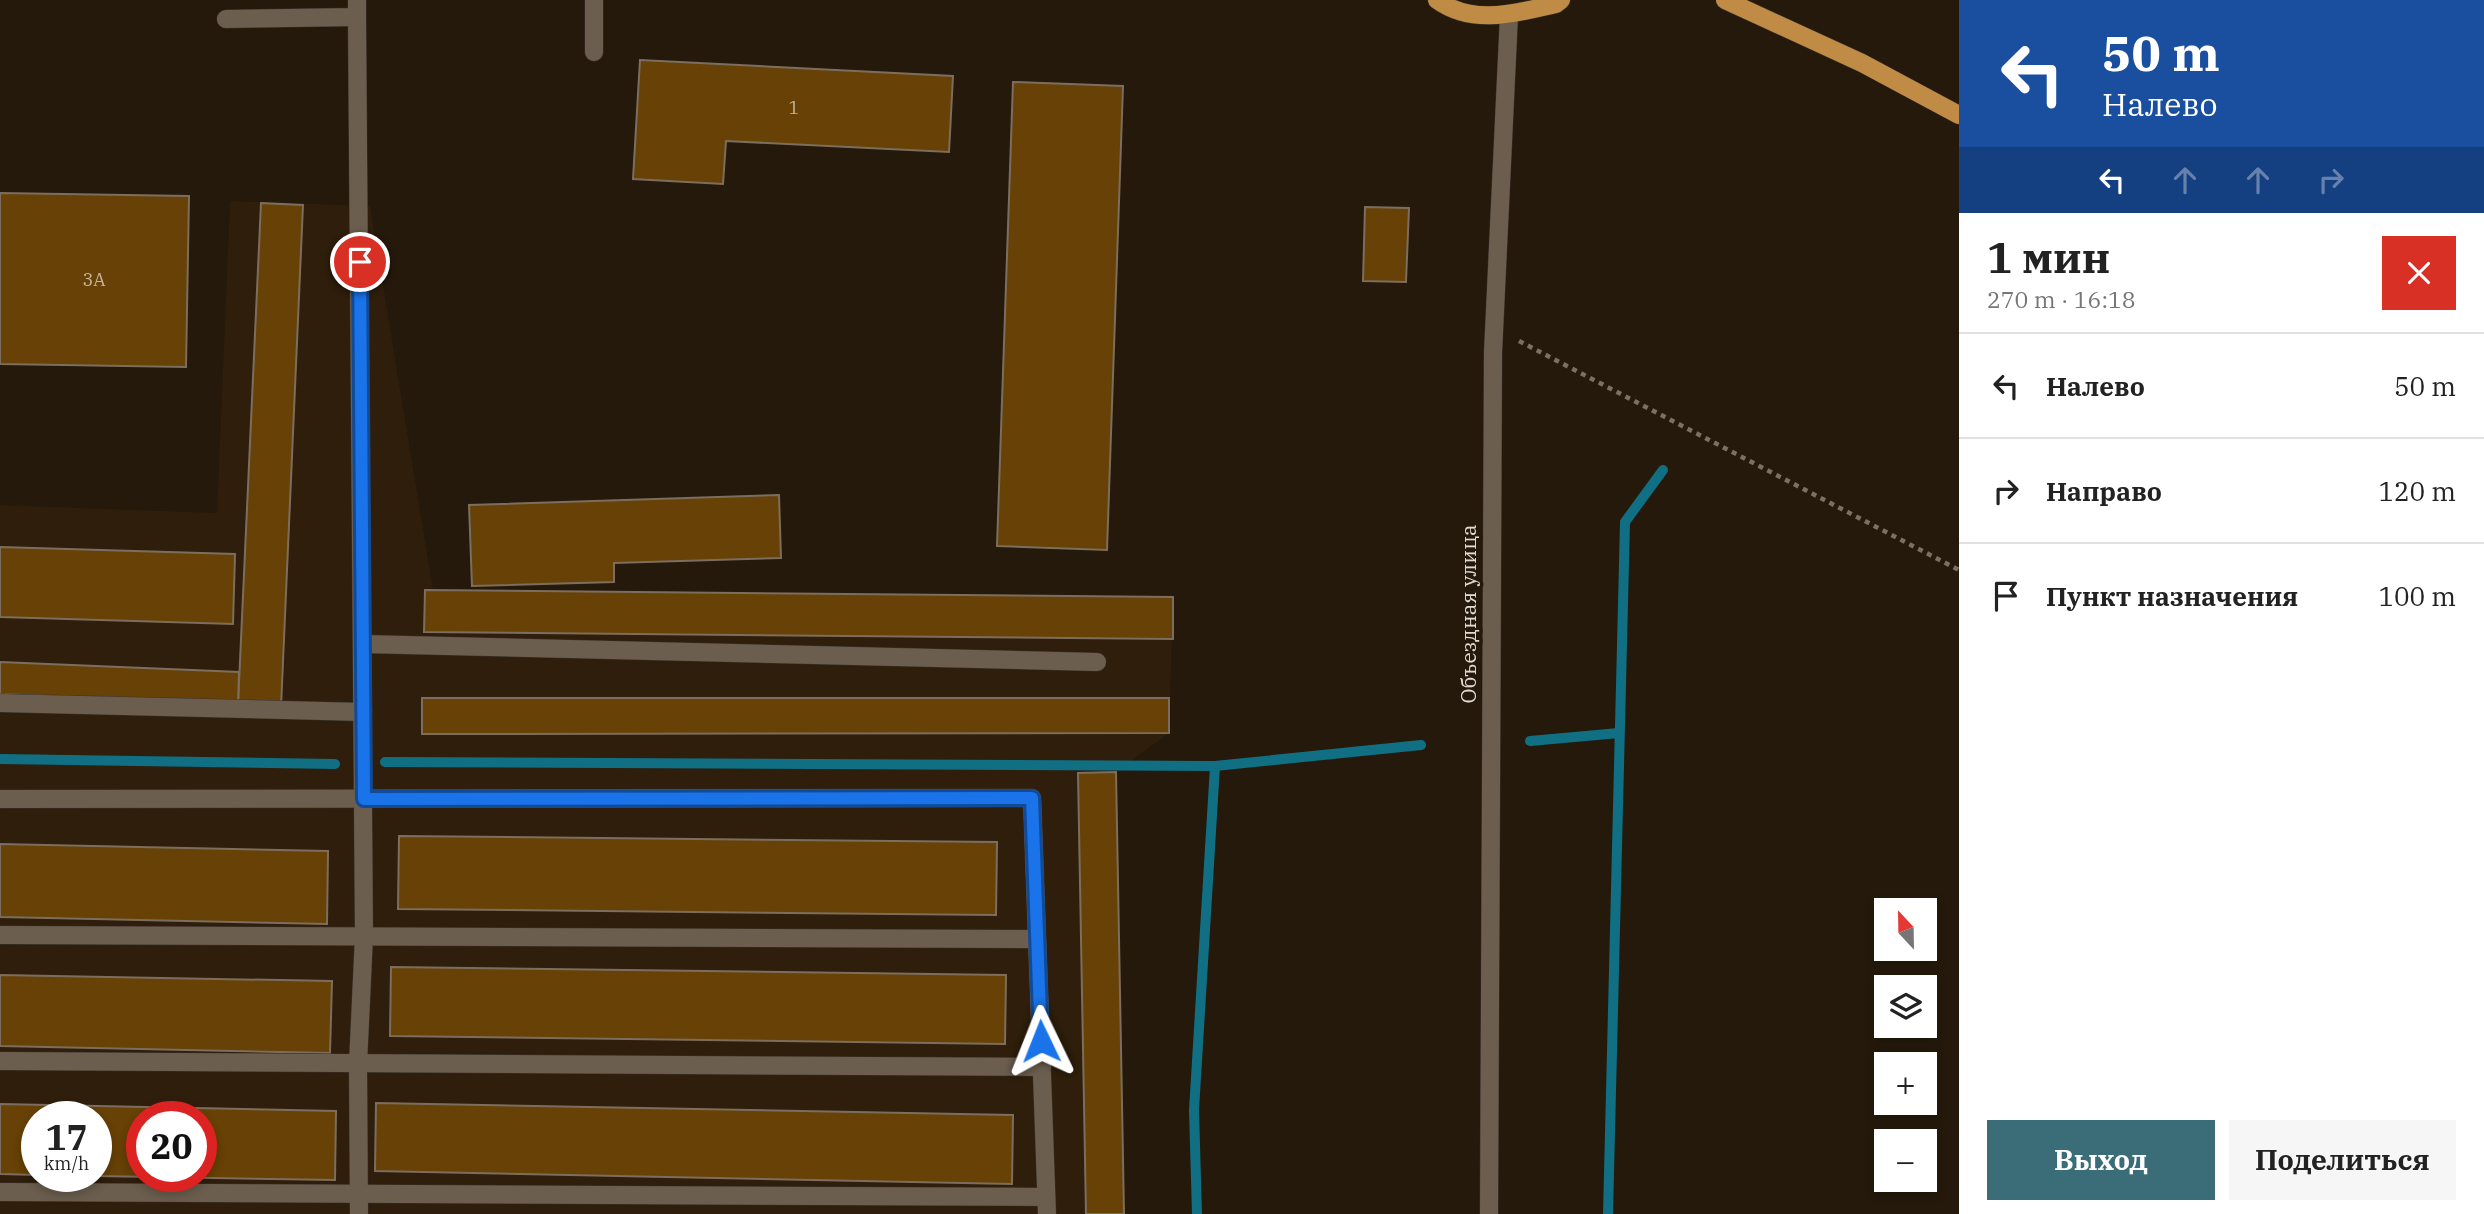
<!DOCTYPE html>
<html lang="ru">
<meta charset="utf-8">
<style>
:root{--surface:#fff;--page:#f6f6f6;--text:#222;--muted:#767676;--line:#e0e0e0;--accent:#3b6d79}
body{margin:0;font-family:"IBM Plex Serif",serif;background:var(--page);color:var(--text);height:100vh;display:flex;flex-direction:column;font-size:26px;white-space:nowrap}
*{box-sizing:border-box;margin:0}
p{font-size:23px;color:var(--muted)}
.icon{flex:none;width:38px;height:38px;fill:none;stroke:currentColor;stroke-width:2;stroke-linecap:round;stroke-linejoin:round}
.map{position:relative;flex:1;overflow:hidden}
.panel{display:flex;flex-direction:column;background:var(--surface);width:525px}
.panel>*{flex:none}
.hud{background:#1a4fa0;color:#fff;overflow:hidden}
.needle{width:46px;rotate:338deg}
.controls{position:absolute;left:1874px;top:898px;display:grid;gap:14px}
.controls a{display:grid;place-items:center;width:63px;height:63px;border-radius:0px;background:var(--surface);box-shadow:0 4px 10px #0003;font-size:35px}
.speed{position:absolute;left:21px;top:1101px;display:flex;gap:14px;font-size:35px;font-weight:700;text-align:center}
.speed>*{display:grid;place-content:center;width:91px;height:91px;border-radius:50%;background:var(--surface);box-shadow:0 4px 10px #0003;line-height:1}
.speed small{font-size:18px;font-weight:400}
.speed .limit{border:10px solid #d22;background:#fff;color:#111}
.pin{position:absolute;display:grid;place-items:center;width:60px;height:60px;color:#fff;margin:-30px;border:4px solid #fff;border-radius:50%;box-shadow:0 2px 7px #0007}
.me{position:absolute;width:77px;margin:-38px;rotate:358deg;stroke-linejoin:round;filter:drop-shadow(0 0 5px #0008)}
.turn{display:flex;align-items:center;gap:24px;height:147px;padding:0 28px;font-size:32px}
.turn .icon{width:91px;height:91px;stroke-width:2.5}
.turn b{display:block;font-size:49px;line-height:60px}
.lanes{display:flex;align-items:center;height:66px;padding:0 28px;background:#0003;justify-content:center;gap:35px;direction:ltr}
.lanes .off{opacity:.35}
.round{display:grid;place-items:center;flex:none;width:74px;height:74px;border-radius:0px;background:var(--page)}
.summary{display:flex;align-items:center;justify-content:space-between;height:119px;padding:0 28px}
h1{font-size:42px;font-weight:700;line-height:52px}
.action{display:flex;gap:14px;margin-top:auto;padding:14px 28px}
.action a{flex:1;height:80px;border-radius:0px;background:var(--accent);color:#fff;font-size:28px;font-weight:700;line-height:80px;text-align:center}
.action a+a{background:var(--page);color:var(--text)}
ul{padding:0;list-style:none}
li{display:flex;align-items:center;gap:21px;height:105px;padding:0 28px;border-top:2px solid var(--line)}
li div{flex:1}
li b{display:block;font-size:26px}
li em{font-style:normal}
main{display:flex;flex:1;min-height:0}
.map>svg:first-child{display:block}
.built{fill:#2e1e0b;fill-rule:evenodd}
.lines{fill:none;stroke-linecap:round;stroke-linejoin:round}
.stream{stroke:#106f83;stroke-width:10}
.building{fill:#674106;stroke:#7c6e5e;stroke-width:2;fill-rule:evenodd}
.service-casing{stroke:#3c332e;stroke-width:19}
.secondary-casing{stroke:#3c332e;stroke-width:19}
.primary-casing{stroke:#3c332e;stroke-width:19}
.path{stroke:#7a7165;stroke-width:4.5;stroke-dasharray:5 5;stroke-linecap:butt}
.service{stroke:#6b5e4e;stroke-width:18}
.secondary{stroke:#6b5e4e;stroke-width:18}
.primary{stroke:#bf8b45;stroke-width:18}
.route-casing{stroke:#114b97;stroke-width:18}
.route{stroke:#1a73e8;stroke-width:12}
.labels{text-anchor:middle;stroke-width:7;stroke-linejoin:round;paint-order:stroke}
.number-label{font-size:18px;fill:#c4b49f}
.street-label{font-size:21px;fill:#e3dbd2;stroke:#24190b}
</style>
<main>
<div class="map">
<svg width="1959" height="1214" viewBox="0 0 1959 1214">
<rect width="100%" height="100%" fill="#24190b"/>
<path class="built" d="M230 201 370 206 433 590 1173 597 1169 733 1116 772 1124 1214H0V505L217 513ZM37 1116H96V1176H37ZM142 1116H201V1176H142Z"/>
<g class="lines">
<g class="stream">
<path d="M1530 741 1619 733"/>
<path d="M0 759 335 764"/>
<path d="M385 762 1215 766 1421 745"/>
<path d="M1197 1214 1194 1110 1215 766"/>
<path d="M1608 1214 1625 522 1663 470"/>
</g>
</g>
<g class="building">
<path d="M640 60 953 76 949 152 726 141 723 184 633 179Z"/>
<path d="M1013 82 1123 86 1107 550 997 546Z"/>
<path d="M0 193 189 196 186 367 0 364Z"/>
<path d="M261 203 303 205 281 707 238 705Z"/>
<path d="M1365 207 1409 208 1406 282 1363 281Z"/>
<path d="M779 495 781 558 614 563V582L472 586 469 505Z"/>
<path d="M0 547 235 554 233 624 0 617Z"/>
<path d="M425 590 1173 597V639L424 632Z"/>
<path d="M0 662 239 672 238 704 0 694Z"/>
<path d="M422 698H1169V733L422 734Z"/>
<path d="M1116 772 1124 1214H1086L1078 773Z"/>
<path d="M399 836 997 842 996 915 398 909Z"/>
<path d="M0 844 328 851 327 924 0 917Z"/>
<path d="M391 967 1006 975 1005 1044 390 1036Z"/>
<path d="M0 975 332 981 330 1053 0 1046Z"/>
<path d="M376 1103 1013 1115 1012 1184 375 1171Z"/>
<path d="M0 1104 336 1111 335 1180 96 1176V1116H37V1175L0 1174ZM142 1116H201V1176H142Z"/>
</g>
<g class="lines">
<defs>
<g id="service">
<path d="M594 0V52"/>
<path d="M357 17 364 936 358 1064 359 1214"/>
<path d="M226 19 357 17V0"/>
<path d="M363 644 1097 662"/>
<path d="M0 703 363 712"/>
<path d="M0 799 1032 798 1047 1214"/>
<path d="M0 935 1037 939"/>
<path d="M0 1061 1042 1067"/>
<path d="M0 1192 1046 1197"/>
</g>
<path id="secondary" d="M1489 1214 1493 353 1509 15"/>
<g id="primary">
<path d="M1437 0C1473 26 1516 13 1556 4L1561 0"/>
<path d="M1725 0 1862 63 1959 115"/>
</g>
</defs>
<use href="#service" class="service-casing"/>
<use href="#secondary" class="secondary-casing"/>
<use href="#primary" class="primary-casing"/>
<path class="path" d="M1519 341 1959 570"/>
<use href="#service" class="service"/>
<use href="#secondary" class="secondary"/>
<use href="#primary" class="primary"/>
</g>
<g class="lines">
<defs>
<path id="route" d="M360 262 364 799 1032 798 1041 1041"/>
</defs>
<use href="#route" class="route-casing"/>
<use href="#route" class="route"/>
</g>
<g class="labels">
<g class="number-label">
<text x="794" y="114">1</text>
<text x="94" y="286">3А</text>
</g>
<g class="street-label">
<text transform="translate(1469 614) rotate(-90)" y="7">Объездная улица</text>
</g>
</g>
</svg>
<div class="controls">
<a><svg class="needle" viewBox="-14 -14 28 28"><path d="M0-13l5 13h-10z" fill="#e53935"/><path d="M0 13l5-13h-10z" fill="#767676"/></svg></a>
<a><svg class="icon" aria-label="layers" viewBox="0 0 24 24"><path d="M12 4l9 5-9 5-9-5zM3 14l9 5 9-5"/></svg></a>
<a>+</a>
<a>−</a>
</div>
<div class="speed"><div>17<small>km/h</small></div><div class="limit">20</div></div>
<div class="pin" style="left:360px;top:262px;background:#d93025"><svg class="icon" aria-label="arrive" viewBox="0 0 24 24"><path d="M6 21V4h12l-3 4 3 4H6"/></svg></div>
<svg class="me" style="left:1041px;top:1041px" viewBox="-20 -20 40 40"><path d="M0-17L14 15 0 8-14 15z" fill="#1a73e8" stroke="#fff" stroke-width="4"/></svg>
</div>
<section class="panel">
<div class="hud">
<div class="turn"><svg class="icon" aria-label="left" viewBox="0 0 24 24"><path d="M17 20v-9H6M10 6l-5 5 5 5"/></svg><div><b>50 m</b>Налево</div></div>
<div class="lanes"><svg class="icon" aria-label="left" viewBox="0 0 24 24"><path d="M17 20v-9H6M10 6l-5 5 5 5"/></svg><svg class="icon off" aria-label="ahead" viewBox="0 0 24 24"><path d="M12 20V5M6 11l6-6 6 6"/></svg><svg class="icon off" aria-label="ahead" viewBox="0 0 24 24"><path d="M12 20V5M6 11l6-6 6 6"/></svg><svg class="icon off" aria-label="right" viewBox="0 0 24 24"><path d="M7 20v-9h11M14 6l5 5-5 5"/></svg></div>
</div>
<div class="summary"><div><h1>1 мин</h1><p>270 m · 16:18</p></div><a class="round" style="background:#d93025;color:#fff"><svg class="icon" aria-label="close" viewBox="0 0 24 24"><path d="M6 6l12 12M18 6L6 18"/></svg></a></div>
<ul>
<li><svg class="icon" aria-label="left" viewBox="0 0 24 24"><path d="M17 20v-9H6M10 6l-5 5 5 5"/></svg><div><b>Налево</b></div><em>50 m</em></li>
<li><svg class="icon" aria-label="right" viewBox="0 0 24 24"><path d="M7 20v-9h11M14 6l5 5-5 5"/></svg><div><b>Направо</b></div><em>120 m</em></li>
<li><svg class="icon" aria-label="arrive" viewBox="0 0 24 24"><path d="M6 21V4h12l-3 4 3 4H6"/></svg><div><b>Пункт назначения</b></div><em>100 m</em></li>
</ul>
<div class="action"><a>Выход</a><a>Поделиться</a></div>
</section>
</main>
